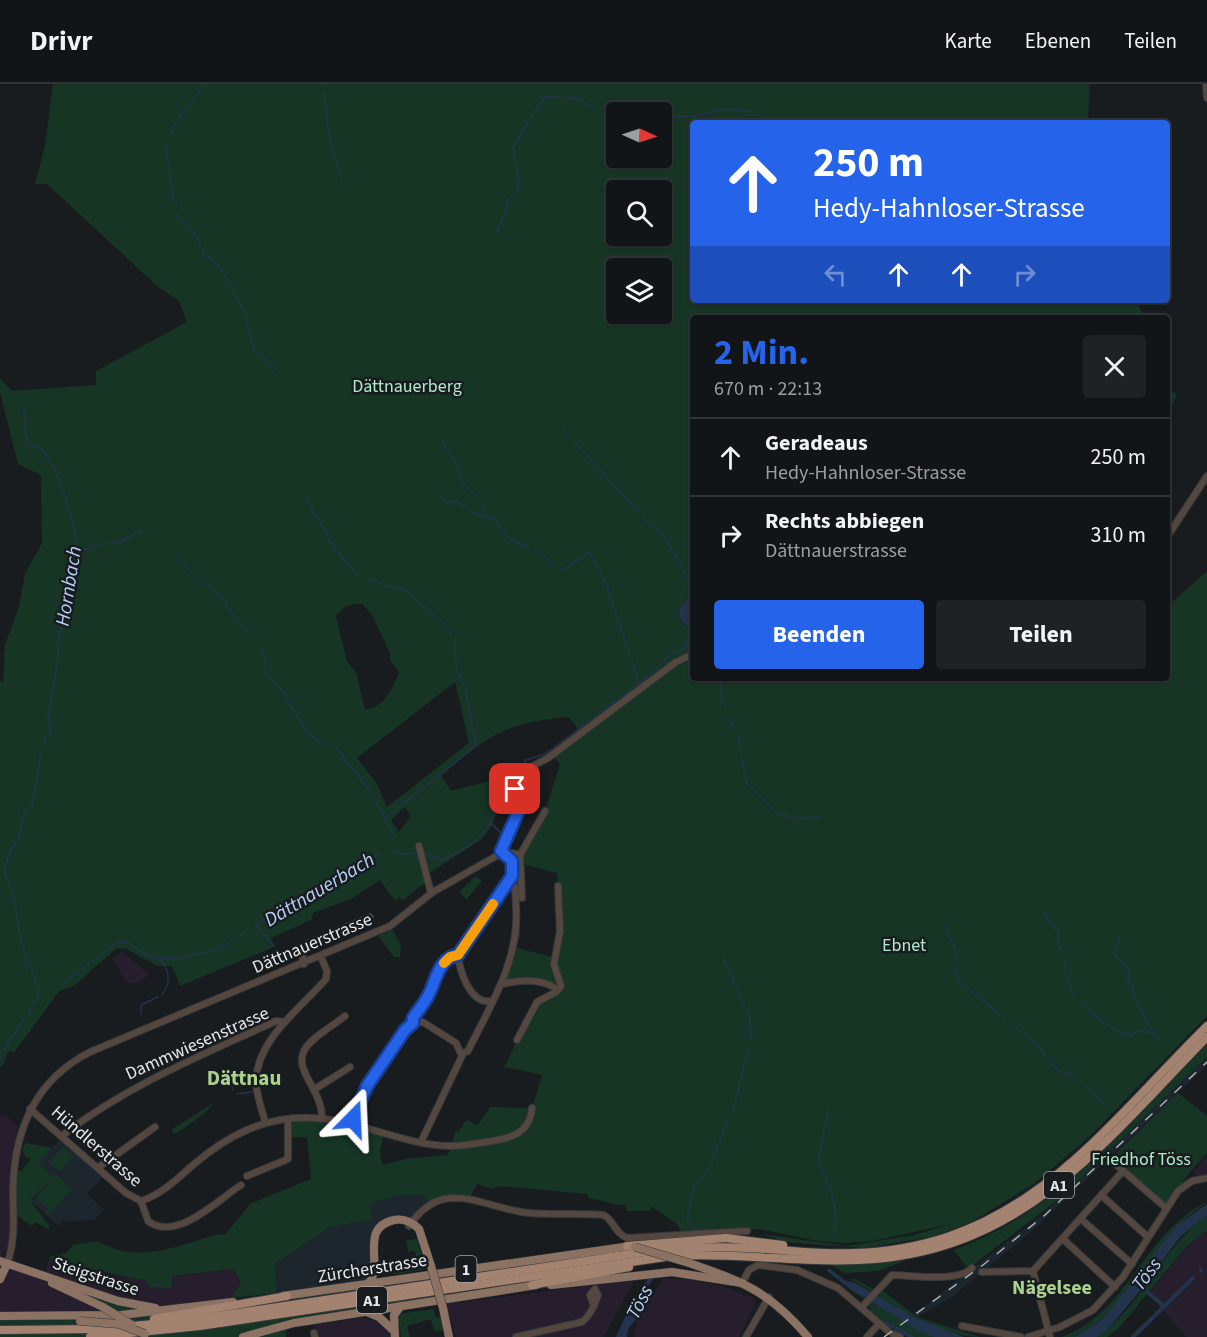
<!DOCTYPE html>
<html lang="de">
<meta charset="utf-8">
<style>
:root{--surface:#121517;--page:#1f2224;--text:#f1f3f6;--muted:#9c9fa1;--line:#313436;--accent:#2563eb}
body{margin:0;font-family:"Source Sans 3",sans-serif;background:var(--page);color:var(--text);height:100vh;display:flex;flex-direction:column;font-size:22px;white-space:nowrap}
*{box-sizing:border-box;margin:0}
p{font-size:20px;color:var(--muted)}
.icon{flex:none;width:33px;height:33px;fill:none;stroke:currentColor;stroke-width:2;stroke-linecap:round;stroke-linejoin:round}
.map{position:relative;flex:1;overflow:hidden}
.drawer{position:absolute;left:690px;top:231px;width:480px;height:366px;display:flex;flex-direction:column;background:var(--surface);border-radius:6px;box-shadow:0 2px 4px #0004,0 0 0 2px var(--line)}
.drawer>*{flex:none}
.guide{position:absolute;left:690px;top:36px;width:480px;height:183px;border-radius:6px;box-shadow:0 2px 4px #0004,0 0 0 2px var(--line);background:#2563eb;color:#fff;overflow:hidden}
.needle{width:39px;rotate:93deg}
.buttons{position:absolute;left:606px;top:18px;display:grid;gap:12px}
.buttons a{display:grid;place-items:center;width:66px;height:66px;border-radius:6px;background:var(--surface);box-shadow:0 2px 4px #0004,0 0 0 2px var(--line);font-size:30px}
.pin{position:absolute;display:grid;place-items:center;width:51px;height:51px;color:#fff;margin:-26px;border-radius:12px;box-shadow:0 3px 9px #0006}
.me{position:absolute;width:66px;margin:-33px;rotate:21deg;stroke-linejoin:round;filter:drop-shadow(0 0 4px #0008)}
.turn{display:flex;align-items:center;gap:21px;height:126px;padding:0 24px;font-size:27px}
.turn .icon{width:78px;height:78px;stroke-width:2.5}
.turn b{display:block;font-size:42px;line-height:51px}
.lanes{display:flex;align-items:center;height:57px;padding:0 24px;background:#0003;justify-content:center;gap:30px;direction:ltr}
.lanes .off{opacity:.35}
.round{display:grid;place-items:center;flex:none;width:63px;height:63px;border-radius:6px;background:var(--page)}
.headline{display:flex;align-items:center;justify-content:space-between;height:102px;padding:0 24px}
h1{font-size:36px;font-weight:700;line-height:45px;color:var(--accent)}
.primary-button{display:flex;gap:12px;margin-top:auto;padding:12px 24px}
.primary-button a{flex:1;height:69px;border-radius:6px;background:var(--accent);color:#fff;font-size:24px;font-weight:700;line-height:69px;text-align:center}
.primary-button a+a{background:var(--page);color:var(--text)}
ul{padding:0;list-style:none}
li{display:flex;align-items:center;gap:18px;height:78px;padding:0 24px;border-top:2px solid var(--line)}
li div{flex:1}
li b{display:block;font-size:22px}
li em{font-style:normal}
header{display:flex;align-items:center;gap:36px;box-sizing:border-box;height:84px;padding:0 30px;background:var(--surface);border-bottom:2px solid var(--line)}
header strong{font-size:28px}
nav{display:flex;gap:33px;margin-inline-start:auto;font-size:21px}
.map>svg:first-child{display:block}
.built{fill:#1d252d}
.industrial{fill:#271e2d}
.green{fill:#163525;fill-rule:evenodd}
.water{fill:#23334b}
.lines{fill:none;stroke-linecap:round;stroke-linejoin:round}
.stream{stroke:#23334b;stroke-width:1.5}
.canal{stroke:#23334b;stroke-width:4}
.minor-casing{stroke:#35393c;stroke-width:8}
.major-casing{stroke:#35393c;stroke-width:9}
.highway-casing{stroke:#35393c;stroke-width:10}
.minor{stroke:#54473f;stroke-width:6}
.major{stroke:#8c7262;stroke-width:8}
.highway{stroke:#a38370;stroke-width:8}
.rail{stroke:#aaaeb0;stroke-width:1.5;stroke-dasharray:10 10;stroke-linecap:butt}
.major-bridge-casing{stroke:#35393c;stroke-width:9;stroke-linecap:butt}
.major-bridge{stroke:#8c7262;stroke-width:8}
.route-casing{stroke:#184099;stroke-width:15}
.route{stroke:#2563eb;stroke-width:10}
.slow{stroke:#f59e0b;stroke-width:10}
.labels{text-anchor:middle;stroke-width:5;stroke-linejoin:round;paint-order:stroke}
.shield{fill:#181c1f;stroke:#a8acae;stroke-width:1.5}
.shield-label{font-size:16px;font-weight:bold;fill:#e6e9eb}
.park-label{font-size:18px;fill:#aeebc9;stroke:#181c1f}
.street-label{font-size:18px;fill:#e6e9eb;stroke:#181c1f}
.water-label{font-size:20px;font-style:italic;fill:#b6d0f7;stroke:#181c1f}
.neighbourhood-label{font-size:20px;font-weight:bold;fill:#aad18d;stroke:#181c1f}
.quarter-label{font-size:21px;font-weight:bold;fill:#aad18d;stroke:#181c1f}
</style>
<header>
<strong>Drivr</strong>
<nav><a>Karte</a><a>Ebenen</a><a>Teilen</a></nav>
</header>
<div class="map">
<svg width="1207" height="1253" viewBox="0 0 1207 1253">
<rect width="100%" height="100%" fill="#181c1f"/>
<g class="built">
<path d="M522 696 538 697 535 709 538 711 531 721 519 711Z"/>
<path d="M1207 973V981L1197 991 1033 1146 952 1213 918 1233 913 1231 1043 1130Z"/>
<path d="M63 1051 105 1090 87 1110 104 1126 94 1136 67 1138 64 1136 58 1142 30 1116 53 1093 40 1079Z"/>
<path d="M419 1110 425 1112 431 1119 411 1139 403 1136 377 1147 374 1178 379 1198 276 1212 274 1181 330 1143 372 1136 369 1120 399 1111Z"/>
</g>
<g class="industrial">
<path d="M122 868 144 886 150 891 136 899H127L112 875Z"/>
<path d="M0 1031 9 1034 18 1043 11 1150 8 1163 2 1170 0 1179Z"/>
<path d="M1207 1071V1090L1195 1092 1193 1088Z"/>
<path d="M1207 1146V1253H1187L1148 1210 1188 1162Z"/>
<path d="M49 1175 83 1180 117 1193 145 1196 233 1185 241 1198 229 1218 154 1224 44 1192Z"/>
<path d="M0 1181 45 1196 96 1219 103 1223 105 1232H0Z"/>
<path d="M663 1194 697 1196 728 1204 755 1215V1220L739 1253H634L638 1234Z"/>
<path d="M634 1196 604 1253H456L447 1223V1220Z"/>
<path d="M361 1234 378 1237 388 1242 395 1253H315L314 1241Z"/>
</g>
<g class="green">
<path d="M53 0H1090L1088 39H693V216H1137L1144 234H693V509L683 518 680 536 687 543H693V594H1167V523L1207 487V932L1089 1053 1035 1099 970 1139 930 1153 865 1164 782 1158 773 1153 755 1149 847 1162 914 1151 951 1140 873 1157 846 1159 818 1157 760 1145 683 1151 676 1139 650 1122 651 1127H627L626 1121C613 1122 603 1115 590 1115L587 1110 499 1102 493 1105 477 1100 469 1115 431 1119 423 1111H399L370 1120 372 1136 330 1143 275 1180 276 1209 231 1214 241 1198 233 1185 172 1192 171 1204 150 1203 145 1196C112 1192 82 1180 49 1175L52 1172 66 1169 73 1161 98 1157C128 1176 160 1168 193 1158 204 1155 214 1149 225 1151L250 1120 311 1095 307 1053H288V1035L308 1034 384 1049 380 1067 382 1081 406 1075 447 1071 452 1062 454 1049 459 1047 466 1036 478 1041 490 1023 532 1024 542 991 504 983 537 918 555 908 554 903 516 896 502 900 514 863 555 874 560 822 557 789 519 779V773L545 727 560 680 553 671 581 649 569 633C505 639 488 651 441 692L451 707 509 692 512 687 520 694 515 705 504 708 492 741 482 755 428 790 429 801H421L403 817 399 813 395 817 380 796 351 815 313 829 311 836 271 854 274 863 180 902 172 882H158L126 865 117 864 75 901 60 907 54 914 14 969 10 966 5 974 6 978 0 983V597L3 598 5 560 18 526 25 490 42 459 41 391 18 380 0 308V294L12 307 96 301V287L187 238 179 217 157 202 47 100H35L45 62ZM616 28H662V74H616ZM616 106H662V152H616ZM616 184H662V230H616ZM355 520H363L373 533 390 569V576L399 589C392 605 386 622 365 626L356 588 347 578 336 532 344 523ZM455 598 469 659 387 723 377 700 357 674ZM405 723 411 732 399 748 391 736Z"/>
<path d="M1167 307 1177 309 1167 335Z"/>
<path d="M474 793 481 795V798L466 816 460 808Z"/>
<path d="M392 845 401 861 400 873H394L378 852Z"/>
<path d="M1207 960V973L1059 1115 968 1185 954 1166C1059 1128 1131 1038 1207 960Z"/>
<path d="M1178 1009 1207 1032V1069L1188 1090 1166 1124 1110 1075Z"/>
<path d="M212 1020C211 1026 182 1046 175 1050L171 1046Z"/>
<path d="M26 1059 52 1064 40 1079 53 1093 30 1116 50 1143 48 1145 35 1138 32 1142 13 1129 17 1087 22 1086 31 1075 25 1073 22 1064Z"/>
<path d="M63 1063 73 1073 60 1088 49 1079Z"/>
<path d="M56 1090 72 1105 48 1132 45 1129 48 1125 36 1114Z"/>
<path d="M1207 1118 1185 1135 1103 1235 1075 1253H1062C1129 1228 1144 1148 1207 1118Z"/>
<path d="M1207 1131V1146L1187 1162 1118 1245 1107 1253H1097C1143 1221 1161 1165 1207 1131Z"/>
<path d="M417 1155 426 1185C416 1186 405 1190 393 1190L382 1182 381 1163 384 1166 381 1169V1177L391 1188H403L411 1185 413 1179 416 1178 415 1167 408 1168 406 1156Z"/>
<path d="M912 1174 878 1187 845 1189 831 1181 871 1180Z"/>
<path d="M433 1190 430 1217 287 1241 286 1253H0V1232L105 1231 103 1222 45 1196 160 1224 252 1216Z"/>
<path d="M854 1194 876 1207 881 1205 917 1233 980 1253C933 1253 892 1219 853 1196Z"/>
<path d="M870 1218 934 1253H914L886 1236 883 1240 868 1226 872 1225 868 1221Z"/>
<path d="M434 1225 435 1233H440L443 1246 435 1248 431 1235 407 1242 410 1253H401L398 1230Z"/>
</g>
<g class="water">
<path d="M693 509V543H688C672 533 681 518 693 509Z"/>
<path d="M1207 1120V1131L1181 1152 1143 1202 1144 1207H1140L1107 1246 1097 1253H1075L1103 1235 1175 1143Z"/>
<path d="M657 1184 660 1186 645 1206 633 1233 636 1235 628 1245 627 1253H616L626 1231 629 1232 644 1200Z"/>
<path d="M829 1184 846 1197 856 1199 915 1234 964 1253H934L921 1248 851 1206 827 1187Z"/>
</g>
<g class="lines">
<g class="stream">
<path d="M324 2 325 0"/>
<path d="M324 6 330 58 342 96"/>
<path d="M602 23 627 28"/>
<path d="M531 33 546 12 577 15 595 24"/>
<path d="M662 33 693 32 724 25 753 28"/>
<path d="M170 52 181 29 207 0"/>
<path d="M166 61 172 109 177 122"/>
<path d="M517 108 519 98 513 63 528 38"/>
<path d="M175 129 197 152 204 171 214 176 221 185 244 227 254 265 281 290"/>
<path d="M496 150 506 127 507 117 513 111"/>
<path d="M23 321 26 336 24 347 29 360C52 358 75 438 76 457 76 466 70 475 68 483 65 493 66 506 68 515L61 519 63 540 57 558 59 568 48 633 51 649 45 654 44 661"/>
<path d="M564 346 571 354"/>
<path d="M442 358 456 379 462 399 477 412"/>
<path d="M575 358 638 428"/>
<path d="M438 409 446 418 455 417 466 423"/>
<path d="M306 414 328 451 329 457 358 492"/>
<path d="M483 420 487 431"/>
<path d="M471 427 480 432 495 435 509 455 530 464"/>
<path d="M643 433 666 455 679 479"/>
<path d="M106 460 121 458 141 447"/>
<path d="M536 467 554 480"/>
<path d="M74 469 101 460"/>
<path d="M177 471 191 488"/>
<path d="M681 482 693 506"/>
<path d="M559 484 562 486 590 469 606 499 630 571"/>
<path d="M198 494 225 516 232 530 252 551"/>
<path d="M369 496 378 497 385 502 404 505 446 541"/>
<path d="M448 545 451 550"/>
<path d="M685 564 693 540"/>
<path d="M260 565 265 571 266 590 281 605 308 650 323 659"/>
<path d="M632 576 638 598"/>
<path d="M721 594V612L726 625"/>
<path d="M728 632 735 646"/>
<path d="M738 652 742 669"/>
<path d="M336 664 372 709"/>
<path d="M742 675 746 698 777 729 795 734 820 733"/>
<path d="M373 712 395 753"/>
<path d="M385 734 476 662 466 607 456 583 455 557"/>
<path d="M491 739 504 752"/>
<path d="M392 766 402 770 420 769"/>
<path d="M424 769 442 776 469 762 483 750 492 736 500 712 526 676 545 670 556 662 650 591 673 568 693 561"/>
<path d="M512 771 516 776 518 804"/>
<path d="M324 798 364 775 381 770"/>
<path d="M1043 828 1059 850 1058 860 1063 870"/>
<path d="M943 839 956 867V878"/>
<path d="M255 841 317 802"/>
<path d="M256 841 274 862"/>
<path d="M1120 852 1115 871 1129 885 1128 896 1134 905 1132 910 1154 949"/>
<path d="M723 874 749 932 751 955"/>
<path d="M160 876C170 885 171 900 162 910"/>
<path d="M1065 877 1066 893 1074 913"/>
<path d="M512 878 519 851V815"/>
<path d="M955 884 959 898 1004 933"/>
<path d="M60 902 118 858 128 859 152 874 176 875 220 865 249 845"/>
<path d="M1079 918 1109 942 1130 952 1139 947 1154 949 1159 958"/>
<path d="M141 930V921L158 913"/>
<path d="M26 934 39 908 21 856 13 808 4 787 10 767 19 753 24 729 32 721 41 668"/>
<path d="M1010 938 1037 961 1058 987 1073 992"/>
<path d="M3 968 23 936"/>
<path d="M0 975 1 973"/>
<path d="M217 994 229 990 233 1006"/>
<path d="M1085 1000 1105 1022"/>
<path d="M237 1010 252 1008"/>
<path d="M733 1026C740 1004 742 984 749 963"/>
<path d="M828 1027 818 1078C830 1099 840 1129 834 1153"/>
<path d="M695 1146 687 1134 694 1103 711 1082 728 1033"/>
</g>
<g class="canal">
<path d="M1201 1187V1186"/>
<path d="M1142 1204 1164 1222"/>
<path d="M886 1239 912 1253"/>
<path d="M1133 1253 1193 1194"/>
</g>
<defs>
<g id="minor">
<path d="M1206 0 1207 14"/>
<path d="M1167 453 1207 392"/>
<path d="M419 762 431 809"/>
<path d="M502 767 520 771 522 814"/>
<path d="M520 771 545 727"/>
<path d="M458 871C460 888 470 921 492 917"/>
<path d="M304 880 300 863 370 833"/>
<path d="M502 900C519 896 543 894 558 906"/>
<path d="M413 939V934C418 926 425 919 429 910 436 897 439 873 458 871L512 792V778L501 767"/>
<path d="M517 956 537 918 556 908 561 902 554 880 560 847 558 802"/>
<path d="M461 970 468 967C491 920 520 876 516 821 515 812 517 802 510 795"/>
<path d="M315 1005 350 983"/>
<path d="M30 1025 126 1109 141 1117C162 1110 177 1095 193 1081 228 1051 265 1032 312 1034 359 1036 403 1061 450 1062 462 1062 474 1060 486 1058 507 1055 530 1051 532 1024"/>
<path d="M322 1035C323 1006 292 986 305 965 313 952 333 942 345 932"/>
<path d="M265 1038C262 1025 256 1011 256 997 257 955 301 924 326 895L327 887 321 873"/>
<path d="M352 1041C359 1017 396 937 423 938L456 959 462 972 421 1058"/>
<path d="M63 1051C128 1001 202 971 276 937L285 938"/>
<path d="M1113 1078 1166 1124"/>
<path d="M99 1083 155 1043"/>
<path d="M247 1092 288 1075V1035"/>
<path d="M1101 1111 1148 1153"/>
<path d="M141 1117 148 1137C176 1159 219 1115 241 1101"/>
<path d="M1081 1135 1132 1180"/>
<path d="M409 1142C444 1091 481 1124 529 1129 554 1131 579 1129 603 1131 615 1136 614 1150 628 1154L747 1147"/>
<path d="M1063 1155 1115 1203"/>
<path d="M7 1180C16 1156 13 1131 13 1106 14 1046 35 996 90 968L390 842 433 808 498 771 518 730 515 707 517 698 529 684 548 674 676 578 693 570"/>
<path d="M1033 1187 1050 1253"/>
<path d="M982 1188 1033 1187 1123 1087"/>
<path d="M742 1199 749 1186 758 1181 797 1186 838 1204 888 1247"/>
<path d="M862 1223 892 1191C912 1191 957 1199 972 1184"/>
<path d="M962 1242 1021 1253"/>
<path d="M314 1249 315 1253"/>
<path d="M893 1250 900 1253"/>
<path d="M516 1253 582 1238C591 1231 594 1221 598 1211L595 1205 590 1211 594 1222"/>
<path d="M746 1253 769 1213"/>
<path d="M867 1253 878 1241"/>
<path d="M1028 1253 1060 1243 1093 1226 1123 1193 1178 1107 1192 1097 1207 1094"/>
</g>
<g id="major">
<path d="M0 1177 118 1217 155 1224"/>
<path d="M689 1179C744 1198 770 1208 808 1253"/>
<path d="M0 1195 7 1180"/>
<path d="M52 1199 103 1223"/>
<path d="M368 1200C385 1181 358 1144 394 1136 404 1134 412 1138 419 1145L431 1182"/>
<path d="M551 1201 672 1188 742 1199"/>
<path d="M283 1212 631 1162"/>
<path d="M443 1224 449 1253"/>
<path d="M367 1228 379 1233 393 1246"/>
<path d="M0 1232 121 1231 233 1218"/>
<path d="M243 1253 294 1239 536 1201"/>
<path d="M395 1253 394 1231 401 1222"/>
</g>
<g id="highway">
<path d="M627 1162 726 1154 783 1161"/>
<path d="M532 1201 629 1183"/>
<path d="M154 1235 287 1212"/>
<path d="M0 1246 96 1245 178 1238 651 1167C683 1164 715 1162 746 1164 783 1165 819 1171 855 1169 1023 1163 1099 1049 1207 942"/>
<path d="M90 1253 200 1242 672 1172C735 1168 796 1179 858 1176 1023 1169 1102 1060 1207 953"/>
</g>
</defs>
<use href="#minor" class="minor-casing"/>
<use href="#major" class="major-casing"/>
<use href="#highway" class="highway-casing"/>
<use href="#minor" class="minor"/>
<use href="#major" class="major"/>
<use href="#highway" class="highway"/>
<path class="rail" d="M884 1253 983 1181 1045 1131 1207 978"/>
<defs>
<g id="major-bridge">
<path d="M635 1163 689 1179"/>
<path d="M431 1182 443 1224"/>
<path d="M103 1223 132 1241"/>
<path d="M80 1237 119 1240 145 1250"/>
</g>
</defs>
<use href="#major-bridge" class="major-bridge-casing"/>
<use href="#major-bridge" class="major-bridge"/>
</g>
<g class="lines">
<defs>
<path id="route" d="M353 1035 367 1002 405 946 413 939V934C418 926 425 919 429 910 436 897 439 873 458 871L512 792V777L501 767 518 728 515 705"/>
</defs>
<use href="#route" class="route-casing"/>
<use href="#route" class="route"/>
<path class="slow" d="M444 879 450 873 458 871 493 820"/>
</g>
<g class="labels">
<g class="shield">
<rect x="1044" y="1088" width="30" height="26" rx="4.5"/>
<rect x="455.5" y="1172" width="21" height="26" rx="4.5"/>
<rect x="357" y="1203" width="30" height="26" rx="4.5"/>
</g>
<g class="shield-label">
<text x="1059" y="1107">A1</text>
<text x="466" y="1191">1</text>
<text x="372" y="1222">A1</text>
</g>
<g class="park-label">
<text x="407" y="308">Dättnauerberg</text>
<text x="904" y="867">Ebnet</text>
<text x="1141" y="1081">Friedhof Töss</text>
</g>
<g class="street-label">
<text transform="translate(312 859) rotate(-23)" y="6">Dättnauerstrasse</text>
<text transform="translate(197 959) rotate(-24)" y="6">Dammwiesenstrasse</text>
<text transform="translate(97 1062) rotate(41)" y="6">Hündlerstrasse</text>
<text transform="translate(372 1184) rotate(-9)" y="6">Zürcherstrasse</text>
<text transform="translate(96 1192) rotate(18)" y="6">Steigstrasse</text>
</g>
<g class="water-label">
<text transform="translate(68 502) rotate(-81)" y="7">Hornbach</text>
<text transform="translate(319 805) rotate(-31)" y="7">Dättnauerbach</text>
<text transform="translate(1146 1190) rotate(-53)" y="7">Töss</text>
<text transform="translate(639 1218) rotate(-63)" y="7">Töss</text>
</g>
<g class="neighbourhood-label">
<text x="1052" y="1210">Nägelsee</text>
</g>
<g class="quarter-label">
<text x="244" y="1001">Dättnau</text>
</g>
</g>
</svg>
<div class="buttons">
<a><svg class="needle" viewBox="-14 -14 28 28"><path d="M0-13l5 13h-10z" fill="#e53935"/><path d="M0 13l5-13h-10z" fill="#9c9fa1"/></svg></a>
<a><svg class="icon" aria-label="search" viewBox="0 0 24 24"><circle cx="10" cy="10" r="6"/><path d="M15 15l6 6"/></svg></a>
<a><svg class="icon" aria-label="layers" viewBox="0 0 24 24"><path d="M12 4l9 5-9 5-9-5zM3 14l9 5 9-5"/></svg></a>
</div>
<div class="pin" style="left:515px;top:705px;background:#d93025"><svg class="icon" aria-label="arrive" viewBox="0 0 24 24"><path d="M6 21V4h12l-3 4 3 4H6"/></svg></div>
<svg class="me" style="left:353px;top:1035px" viewBox="-20 -20 40 40"><path d="M0-17L14 15 0 8-14 15z" fill="#2563eb" stroke="#fff" stroke-width="4"/></svg>
<div class="guide">
<div class="turn"><svg class="icon" aria-label="ahead" viewBox="0 0 24 24"><path d="M12 20V5M6 11l6-6 6 6"/></svg><div><b>250 m</b>Hedy-Hahnloser-Strasse</div></div>
<div class="lanes"><svg class="icon off" aria-label="left" viewBox="0 0 24 24"><path d="M17 20v-9H6M10 6l-5 5 5 5"/></svg><svg class="icon" aria-label="ahead" viewBox="0 0 24 24"><path d="M12 20V5M6 11l6-6 6 6"/></svg><svg class="icon" aria-label="ahead" viewBox="0 0 24 24"><path d="M12 20V5M6 11l6-6 6 6"/></svg><svg class="icon off" aria-label="right" viewBox="0 0 24 24"><path d="M7 20v-9h11M14 6l5 5-5 5"/></svg></div>
</div>
<section class="drawer">
<div class="headline"><div><h1>2 Min.</h1><p>670 m · 22:13</p></div><a class="round"><svg class="icon" aria-label="close" viewBox="0 0 24 24"><path d="M6 6l12 12M18 6L6 18"/></svg></a></div>
<ul>
<li><svg class="icon" aria-label="ahead" viewBox="0 0 24 24"><path d="M12 20V5M6 11l6-6 6 6"/></svg><div><b>Geradeaus</b><p>Hedy-Hahnloser-Strasse</p></div><em>250 m</em></li>
<li><svg class="icon" aria-label="right" viewBox="0 0 24 24"><path d="M7 20v-9h11M14 6l5 5-5 5"/></svg><div><b>Rechts abbiegen</b><p>Dättnauerstrasse</p></div><em>310 m</em></li>
</ul>
<div class="primary-button"><a>Beenden</a><a>Teilen</a></div>
</section>
</div>
